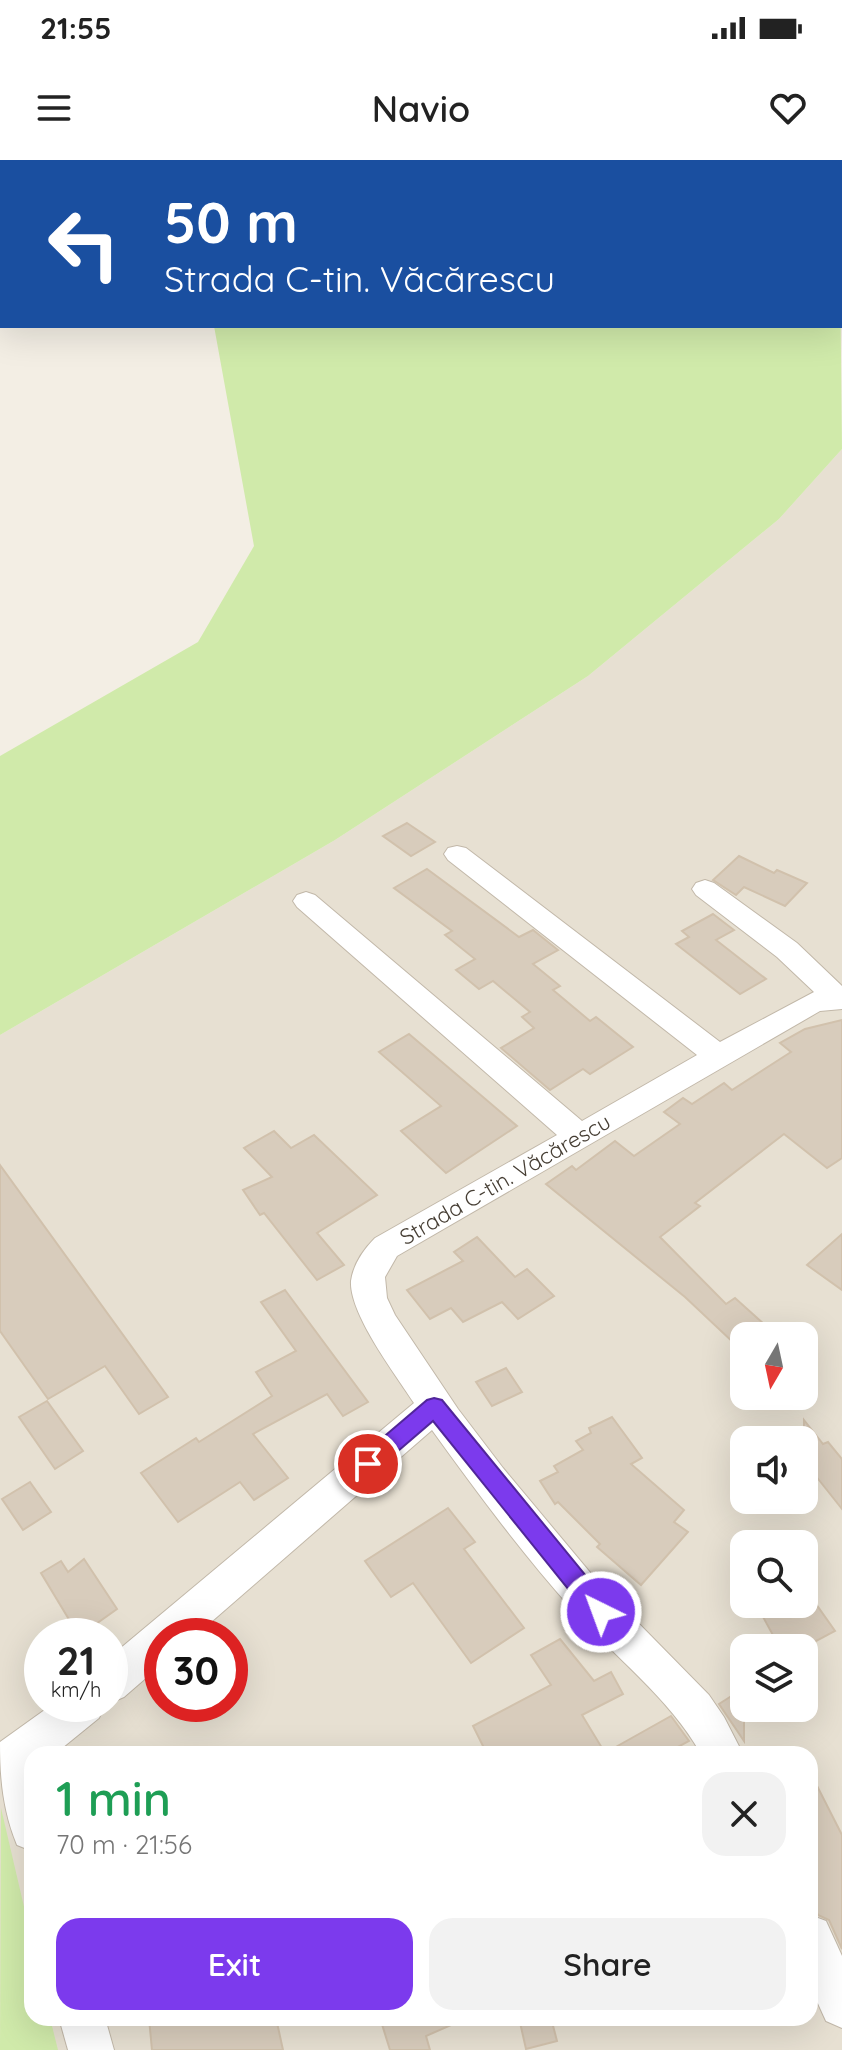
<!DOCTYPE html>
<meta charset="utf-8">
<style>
:root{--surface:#fff;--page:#f2f2f2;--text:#222;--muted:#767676;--accent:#7c3aed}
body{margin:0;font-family:Quicksand,sans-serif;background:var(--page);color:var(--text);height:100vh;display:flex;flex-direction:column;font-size:30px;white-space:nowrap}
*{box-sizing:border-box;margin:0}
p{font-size:26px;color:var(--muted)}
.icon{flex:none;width:44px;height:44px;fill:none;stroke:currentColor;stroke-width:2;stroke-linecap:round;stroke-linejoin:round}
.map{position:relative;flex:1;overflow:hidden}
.drawer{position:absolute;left:24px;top:1586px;width:794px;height:280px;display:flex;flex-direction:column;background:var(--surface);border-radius:24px;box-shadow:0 8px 32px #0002}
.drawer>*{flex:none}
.top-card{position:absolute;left:0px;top:0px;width:842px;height:168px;box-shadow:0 8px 32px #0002;background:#1a4fa0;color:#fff;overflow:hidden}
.needle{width:52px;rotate:189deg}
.tools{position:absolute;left:730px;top:1162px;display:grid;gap:16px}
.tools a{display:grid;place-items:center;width:88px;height:88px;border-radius:16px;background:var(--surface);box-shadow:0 8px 32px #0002;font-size:40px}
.speed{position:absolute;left:24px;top:1458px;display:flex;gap:16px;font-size:40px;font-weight:700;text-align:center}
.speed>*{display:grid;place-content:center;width:104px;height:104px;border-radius:50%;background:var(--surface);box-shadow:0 8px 32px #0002;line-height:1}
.speed small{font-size:20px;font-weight:400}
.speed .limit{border:12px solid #d22;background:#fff;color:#111}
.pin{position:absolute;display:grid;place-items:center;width:68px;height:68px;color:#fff;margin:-34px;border:4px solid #fff;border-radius:50%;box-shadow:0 2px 8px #0007}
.me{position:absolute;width:88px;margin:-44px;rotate:318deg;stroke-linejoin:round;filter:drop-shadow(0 0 6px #0008)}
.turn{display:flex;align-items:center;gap:28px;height:168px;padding:0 32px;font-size:36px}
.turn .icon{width:104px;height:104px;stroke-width:2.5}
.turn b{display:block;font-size:56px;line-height:68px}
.round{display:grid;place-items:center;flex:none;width:84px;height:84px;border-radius:24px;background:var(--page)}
.headline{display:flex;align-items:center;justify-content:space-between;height:136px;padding:0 32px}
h1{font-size:48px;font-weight:600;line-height:60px;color:#1e9e55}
.action{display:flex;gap:16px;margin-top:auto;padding:16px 32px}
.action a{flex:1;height:92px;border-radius:24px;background:var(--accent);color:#fff;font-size:32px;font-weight:600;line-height:92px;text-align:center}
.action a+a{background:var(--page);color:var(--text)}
.status{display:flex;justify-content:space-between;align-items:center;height:56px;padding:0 40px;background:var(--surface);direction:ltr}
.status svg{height:22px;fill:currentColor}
header{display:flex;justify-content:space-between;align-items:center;height:104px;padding:0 32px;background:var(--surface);font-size:36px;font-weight:600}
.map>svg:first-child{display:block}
.residential{fill:#e7e0d2;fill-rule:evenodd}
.green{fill:#d0eaaa}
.building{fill:#d8ccbc;stroke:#d1c1ac;stroke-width:2}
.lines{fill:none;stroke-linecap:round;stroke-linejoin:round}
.minor-casing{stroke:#c2b8a9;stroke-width:2}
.minor{fill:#fff;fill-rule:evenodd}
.route{fill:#7c3aed;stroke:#51269a;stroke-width:2}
.labels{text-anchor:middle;stroke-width:6;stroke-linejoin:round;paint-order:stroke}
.street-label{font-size:22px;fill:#463e34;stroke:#fff}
</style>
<div class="status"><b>21:55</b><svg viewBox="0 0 49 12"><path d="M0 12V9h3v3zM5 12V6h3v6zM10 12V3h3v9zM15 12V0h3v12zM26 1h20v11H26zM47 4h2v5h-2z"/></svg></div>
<header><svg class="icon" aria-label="menu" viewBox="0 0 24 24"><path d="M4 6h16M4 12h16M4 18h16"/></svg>Navio<svg class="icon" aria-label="heart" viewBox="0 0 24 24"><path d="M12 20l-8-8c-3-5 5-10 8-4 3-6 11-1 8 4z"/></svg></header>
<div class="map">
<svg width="842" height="1890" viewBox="0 0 842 1890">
<rect width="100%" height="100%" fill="#f3eee4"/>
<g class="residential">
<path d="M0 0H842V102L840 2H2V15Z"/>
<path d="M842 289V1890H0V875L335 680 588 516 779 359ZM744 1176H804V1236H744ZM744 1280H804V1340H744ZM744 1384H804V1444H744ZM42 1476H110V1544H42ZM162 1476H230V1544H162ZM744 1488H804V1548H744ZM32 1594H810V1858H32Z"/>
</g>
<g class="green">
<path d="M840 102 842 289 779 359 588 516 335 680 0 875V596L198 482 254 386 214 166H840Z"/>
<path d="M1 1648 32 1781V1858H50L58 1890H0Z"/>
</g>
<g class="building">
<path d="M407 663 435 682 411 696 383 676Z"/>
<path d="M739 696 774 713 777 710 807 723 785 746 744 727 736 735 713 720Z"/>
<path d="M427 709 519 777 533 770 558 790 533 804 560 826 553 830 590 861 596 857 633 887 590 914 583 909 550 930 501 888 534 868 522 857 530 852 493 821 479 829 456 810 475 799 445 775 452 771 394 728Z"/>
<path d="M713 754 734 770 716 780 766 819 740 834 676 784 689 777 682 771Z"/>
<path d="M842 860V998L827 1008 784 974 695 1043 700 1046 660 1077 726 1144 735 1138 766 1166 751 1176H744V1181L737 1186 685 1137 546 1024 572 1006 576 1010 615 981 634 996 680 964 664 952 683 938 692 944 724 923 732 930 791 892 780 883 805 869Z"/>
<path d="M409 874 517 966 446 1013 401 971 441 946 379 892Z"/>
<path d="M274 971 291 988 314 975 377 1035 317 1073 344 1105 317 1120 264 1053 260 1055 243 1030 272 1017 244 988Z"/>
<path d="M0 1005 168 1237 139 1254 105 1206 48 1239 0 1171Z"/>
<path d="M842 1074V1130L807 1105Z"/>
<path d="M477 1077 515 1117 527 1109 554 1136 518 1159 502 1142 463 1162 451 1148 430 1159 407 1130 463 1101 454 1092Z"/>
<path d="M285 1130 368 1242 343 1256 327 1234 253 1274 288 1318 254 1340 240 1322 178 1362 141 1313 196 1278 199 1282 272 1236 256 1212 296 1191 261 1142Z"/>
<path d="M506 1208 522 1232 492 1246 476 1222Z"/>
<path d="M47 1241 83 1291 55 1309 19 1257Z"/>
<path d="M612 1257 642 1298 631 1304 684 1350 674 1362 688 1372 641 1425 597 1387 600 1384 558 1342 555 1344 540 1321 558 1312 554 1306 583 1290 576 1281 591 1273 589 1268Z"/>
<path d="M804 1260 823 1284 828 1282 842 1299V1349L815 1315 804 1322Z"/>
<path d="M30 1322 51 1352 23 1370 2 1339Z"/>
<path d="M448 1348 475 1382 464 1389 524 1468 471 1503 413 1423 391 1437 365 1401Z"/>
<path d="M84 1399 117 1449 79 1476 41 1413 61 1401 68 1412Z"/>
<path d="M756 1444H816L835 1471 803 1488H780Z"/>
<path d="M560 1479 594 1521 611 1512 623 1534 582 1555 605 1593 671 1556 689 1581 665 1594H487L473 1566 551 1525 531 1495Z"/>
<path d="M744 1528V1581L719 1544Z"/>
<path d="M810 1612 842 1675V1789L829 1760 818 1755 810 1739Z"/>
<path d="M149 1858H276L283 1890H152Z"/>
<path d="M380 1858H467L426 1876 430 1890H390Z"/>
<path d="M519 1858H551L557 1881 526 1889Z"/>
</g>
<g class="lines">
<defs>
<g id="minor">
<path d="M467 0H482L466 2Z"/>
<path d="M568 0H585L567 2Z"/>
<rect x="792" y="0" width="14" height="2"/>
<path d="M457 686 466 688 720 882 814 832 777 797 696 735 692 729 696 723 705 720 714 723 797 783 842 826V849L820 851 397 1096 385 1117 387 1138 395 1155 458 1249 503 1308 598 1422 709 1535 724 1557 743 1594H701C669 1537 614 1497 571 1448 521 1392 476 1331 432 1270L195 1476H162V1504L124 1537 110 1543V1497L414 1243C396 1215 349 1154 351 1121 353 1105 364 1089 375 1078L557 975 297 747 293 741 297 735 306 732 315 735 582 961 697 895 448 700 444 694 448 688Z"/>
<path d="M53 1544H105L99 1558 56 1593 32 1594V1691L17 1685C3 1651 0 1619 0 1582Z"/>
<path d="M810 1755 826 1761 842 1796V1868L826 1861 810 1826Z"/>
<path d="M59 1858H105L114 1890H68Z"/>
</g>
</defs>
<use href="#minor" class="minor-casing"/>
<use href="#minor" class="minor"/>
</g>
<path class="route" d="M434 1238 442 1240 609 1444 613 1452 609 1460 601 1463 593 1460 433 1261 376 1310 368 1313 360 1310 357 1304 360 1297 427 1240Z"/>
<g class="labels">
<g class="street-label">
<text transform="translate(505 1019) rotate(-30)" y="8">Strada C-tin. Văcărescu</text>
</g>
</g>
</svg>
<div class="tools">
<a><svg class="needle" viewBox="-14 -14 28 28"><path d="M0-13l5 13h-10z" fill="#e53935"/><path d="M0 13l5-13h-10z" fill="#767676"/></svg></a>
<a><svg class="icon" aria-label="sound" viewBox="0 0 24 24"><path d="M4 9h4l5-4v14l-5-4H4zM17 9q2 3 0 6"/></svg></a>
<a><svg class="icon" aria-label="search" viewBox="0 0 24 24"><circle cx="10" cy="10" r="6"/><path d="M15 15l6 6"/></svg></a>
<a><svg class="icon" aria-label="layers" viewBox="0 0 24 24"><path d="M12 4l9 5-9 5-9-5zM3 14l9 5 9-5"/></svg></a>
</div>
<div class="speed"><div>21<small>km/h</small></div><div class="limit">30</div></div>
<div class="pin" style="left:368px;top:1304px;background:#d93025"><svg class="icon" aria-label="arrive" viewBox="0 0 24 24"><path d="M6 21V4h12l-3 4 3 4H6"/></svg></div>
<svg class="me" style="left:601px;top:1452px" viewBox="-20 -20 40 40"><circle r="17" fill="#7c3aed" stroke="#fff" stroke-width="3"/><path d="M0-11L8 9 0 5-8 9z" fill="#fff"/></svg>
<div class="top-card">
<div class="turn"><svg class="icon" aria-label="left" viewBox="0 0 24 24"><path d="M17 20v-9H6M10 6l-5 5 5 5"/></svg><div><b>50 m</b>Strada C-tin. Văcărescu</div></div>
</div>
<section class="drawer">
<div class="headline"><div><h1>1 min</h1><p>70 m · 21:56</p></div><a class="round"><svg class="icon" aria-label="close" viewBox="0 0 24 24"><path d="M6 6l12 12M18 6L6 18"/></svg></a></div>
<div class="action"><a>Exit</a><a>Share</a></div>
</section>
</div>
